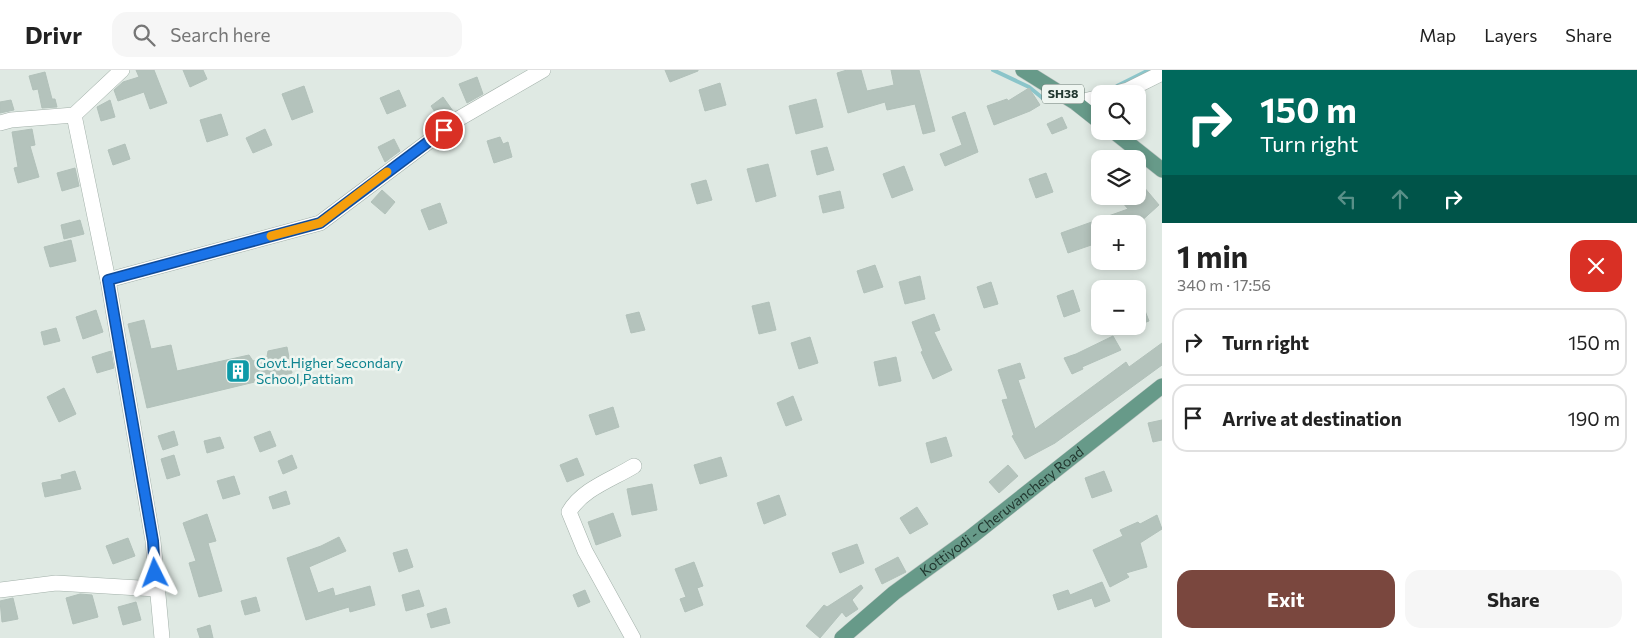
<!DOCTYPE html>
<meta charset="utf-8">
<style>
:root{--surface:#fff;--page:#f6f6f6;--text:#222;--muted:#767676;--line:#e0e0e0;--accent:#7a473e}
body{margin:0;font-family:Commissioner,sans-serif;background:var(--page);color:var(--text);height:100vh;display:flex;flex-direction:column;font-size:19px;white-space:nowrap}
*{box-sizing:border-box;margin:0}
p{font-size:16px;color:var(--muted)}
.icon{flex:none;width:28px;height:28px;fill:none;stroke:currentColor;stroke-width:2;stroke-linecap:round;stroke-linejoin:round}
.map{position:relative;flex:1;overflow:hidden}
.details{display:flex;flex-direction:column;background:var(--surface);width:475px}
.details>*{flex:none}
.top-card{background:#00695c;color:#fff;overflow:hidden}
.fabs{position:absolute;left:1091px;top:15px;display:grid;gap:10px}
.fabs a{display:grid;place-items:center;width:55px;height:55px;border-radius:10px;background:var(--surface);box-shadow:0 2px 8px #0003;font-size:25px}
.pin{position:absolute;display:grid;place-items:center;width:42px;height:42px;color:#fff;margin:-21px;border:2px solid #fff;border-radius:50%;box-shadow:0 1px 5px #0007}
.me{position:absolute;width:55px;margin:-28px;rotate:357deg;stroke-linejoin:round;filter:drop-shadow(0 0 4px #0008)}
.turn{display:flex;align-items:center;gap:18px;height:105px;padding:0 15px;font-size:22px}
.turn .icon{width:65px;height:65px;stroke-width:2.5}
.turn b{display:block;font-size:35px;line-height:42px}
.lanes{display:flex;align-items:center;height:48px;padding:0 15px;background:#0003;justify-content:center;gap:25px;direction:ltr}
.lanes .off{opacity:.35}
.round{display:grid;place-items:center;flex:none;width:52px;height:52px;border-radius:15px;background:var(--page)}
.head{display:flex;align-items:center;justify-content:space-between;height:85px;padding:0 15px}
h1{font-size:30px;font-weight:700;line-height:38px}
.action{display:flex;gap:10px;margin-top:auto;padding:10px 15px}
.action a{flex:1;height:58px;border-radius:15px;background:var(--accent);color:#fff;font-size:20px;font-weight:700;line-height:58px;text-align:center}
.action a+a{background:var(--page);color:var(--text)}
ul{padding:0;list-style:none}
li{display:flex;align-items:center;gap:15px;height:68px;margin:0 10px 8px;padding:0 5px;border:2px solid var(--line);border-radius:15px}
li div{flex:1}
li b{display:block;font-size:19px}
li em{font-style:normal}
header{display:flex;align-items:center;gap:30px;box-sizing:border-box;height:70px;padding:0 25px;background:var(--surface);border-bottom:1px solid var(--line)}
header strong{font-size:24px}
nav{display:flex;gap:28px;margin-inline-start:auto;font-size:18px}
.search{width:350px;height:45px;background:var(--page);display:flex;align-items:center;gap:12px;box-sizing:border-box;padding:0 18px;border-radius:15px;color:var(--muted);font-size:19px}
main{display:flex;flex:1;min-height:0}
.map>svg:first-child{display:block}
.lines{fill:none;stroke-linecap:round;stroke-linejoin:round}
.stream{stroke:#8bc5ca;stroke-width:4}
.building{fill:#b4c3bc;stroke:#b2c1ba}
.minor-casing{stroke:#a2b0a9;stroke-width:16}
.major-casing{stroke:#bcc3c1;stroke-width:16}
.minor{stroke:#fff;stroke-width:15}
.major{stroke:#679a89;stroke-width:15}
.route-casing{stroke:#114b97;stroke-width:12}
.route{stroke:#1a73e8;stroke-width:9}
.slow{stroke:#f59e0b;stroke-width:9}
.labels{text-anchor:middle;stroke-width:5;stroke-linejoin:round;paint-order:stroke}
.shield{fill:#eff6f1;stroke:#5f7069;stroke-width:1}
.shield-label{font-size:12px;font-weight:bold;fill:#21372f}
.culture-label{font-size:14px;fill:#0d838f;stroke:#eff6f1;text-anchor:start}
.street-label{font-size:14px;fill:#21372f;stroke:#eff6f1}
</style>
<header>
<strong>Drivr</strong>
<div class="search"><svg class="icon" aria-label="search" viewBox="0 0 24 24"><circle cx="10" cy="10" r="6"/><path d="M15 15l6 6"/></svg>Search here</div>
<nav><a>Map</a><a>Layers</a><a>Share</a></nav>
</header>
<main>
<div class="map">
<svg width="1162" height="568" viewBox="0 0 1162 568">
<rect width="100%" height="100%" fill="#dfe9e3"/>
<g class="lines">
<g class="stream">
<path d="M993 0 1029 17 1045 30 1061 32"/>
<path d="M1117 16 1149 0"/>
</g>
</g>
<g class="building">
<path d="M136 0H154L167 33 150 39 144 22 118 31 114 20 123 12 139 7Z"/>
<path d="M183 0H203L207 9 190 17Z"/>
<path d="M665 0H698V1L670 12Z"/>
<path d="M847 0H861L867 21 894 15 891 0H919L935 61 923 64 915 34 887 40 885 32 848 43 837 3Z"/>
<path d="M45 2 52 29H55L57 37 42 38 38 19 33 20 29 6Z"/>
<path d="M477 7 483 24 467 33 459 14Z"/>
<path d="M720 13 726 35 705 41 699 20Z"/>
<path d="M304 16 313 42 292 50 282 24Z"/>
<path d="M1029 18 1040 35 1030 41 994 55 987 36 1007 29 1008 31Z"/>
<path d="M399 20 406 36 387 44 380 28Z"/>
<path d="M443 27 453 41 441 51 431 36Z"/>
<path d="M816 29 823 57 796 64 789 36Z"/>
<path d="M11 30 14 40 0 43V32Z"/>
<path d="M110 30 115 47 101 51 97 37Z"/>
<path d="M965 42 978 82 945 96 940 84 962 75 952 47Z"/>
<path d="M221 44 228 65 207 72 200 50Z"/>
<path d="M1062 47 1067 58 1052 64 1047 54Z"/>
<path d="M32 59 35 75 30 76 39 107 18 113 14 98 18 97 12 62Z"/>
<path d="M265 59 272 75 253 83 246 68Z"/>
<path d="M500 67 503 74 508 72 512 87 494 93 487 71Z"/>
<path d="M394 69 400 81 385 92 378 77Z"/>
<path d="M125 74 130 89 113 95 108 80Z"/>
<path d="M827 77 834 100 817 105 811 81Z"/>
<path d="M768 94 776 126 756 132 747 99Z"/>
<path d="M904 96 913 120 892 128 883 104Z"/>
<path d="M75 98 79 116 62 121 57 103Z"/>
<path d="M1046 103 1053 122 1036 128 1029 109Z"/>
<path d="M706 110 712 130 697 134 691 114Z"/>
<path d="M1138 110 1159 135 1138 154H1100V172L1068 183 1061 163 1128 139 1117 126H1138Z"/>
<path d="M382 120 395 132 385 144 371 132Z"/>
<path d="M840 121 844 138 823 143 819 126Z"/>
<path d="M440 133 447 153 429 160 421 140Z"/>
<path d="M80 150 84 164 64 169 61 155Z"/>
<path d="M71 170 76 191 50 197 44 177Z"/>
<path d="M875 195 883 217 864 223 857 201Z"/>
<path d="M920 206 925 229 905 234 899 212Z"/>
<path d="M991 212 998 234 984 238 977 217Z"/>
<path d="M1073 220 1080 241 1064 247 1057 226Z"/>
<path d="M1138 223 1149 251 1138 255Z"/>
<path d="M769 232 776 260 759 264 752 236Z"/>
<path d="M96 240 103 262 83 269 76 247Z"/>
<path d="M639 242 645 260 631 263 626 245Z"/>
<path d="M934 244 940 260 934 262 952 300 933 309 921 282 923 281 912 252Z"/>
<path d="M144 250 151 279 171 275 177 301 249 285 253 291 267 287 268 281 287 277 292 303 147 338 128 254Z"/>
<path d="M56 258 60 271 44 275 41 262Z"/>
<path d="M1113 266 1121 280 1082 297 1083 299 1072 304 1064 288 1076 284Z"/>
<path d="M810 267 818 293 799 299 791 273Z"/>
<path d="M1162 273V295L1055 373 1025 389 1012 366 1014 365 1002 330 1008 329 998 300 1020 293 1025 308 1018 310 1035 359 1126 292 1129 297Z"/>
<path d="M111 281 114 298 97 303 92 287Z"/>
<path d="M896 287 901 311 879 316 874 292Z"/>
<path d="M64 318 76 344 59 352 47 327Z"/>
<path d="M793 326 802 350 786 356 777 333Z"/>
<path d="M613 337 619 357 596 365 589 345Z"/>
<path d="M1162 350V370L1153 372 1148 353Z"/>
<path d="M174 361 178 375 163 380 158 366Z"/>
<path d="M270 361 276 376 260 382 254 367Z"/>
<path d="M220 367 224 378 207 383 204 371Z"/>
<path d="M946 367 952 386 931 393 926 373Z"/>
<path d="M174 385 180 405 167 409 161 389Z"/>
<path d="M292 385 297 398 283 404 278 391Z"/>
<path d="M721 387 727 406 700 414 694 395Z"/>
<path d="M577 388 584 405 567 412 560 395Z"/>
<path d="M1008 395 1018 406 999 423 989 412Z"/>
<path d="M75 401 81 419 45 427 42 413 62 409 61 405Z"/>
<path d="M1104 401 1112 421 1092 428 1085 408Z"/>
<path d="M234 406 240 424 223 429 217 411Z"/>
<path d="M652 414 657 440 632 445 627 419Z"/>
<path d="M286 421 290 434 273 439 269 427Z"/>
<path d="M779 425 786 445 764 454 757 433Z"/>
<path d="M917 437 928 454 910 464 900 448Z"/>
<path d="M613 443 621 466 596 475 588 452Z"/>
<path d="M207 444 216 471 208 473 222 521 199 527 189 493 196 491 183 453Z"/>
<path d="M1157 445 1162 459 1140 473 1147 497 1126 503 1129 507 1110 517 1093 480 1123 466 1120 460 1138 452 1140 454Z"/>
<path d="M339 467 346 481 309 497 318 523 333 518 335 526 370 516 375 535 350 542 349 537 306 550 287 488 321 476Z"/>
<path d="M128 468 135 486 113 494 106 476Z"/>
<path d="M857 474 864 493 840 503 832 483Z"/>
<path d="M407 479 413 497 399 502 393 483Z"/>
<path d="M898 487 906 502 882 514 875 499Z"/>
<path d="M694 492 703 516 697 518 703 535 685 542 680 529 686 527 675 499Z"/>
<path d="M1102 512 1110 531 1095 537 1092 528 1058 540 1053 525 1068 520 1070 525Z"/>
<path d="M861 515 863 518 852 530 858 539 846 547 842 542 820 568 806 556 824 535 827 537Z"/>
<path d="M419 520 424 536 406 541 402 525Z"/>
<path d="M585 520 590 532 578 537 573 525Z"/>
<path d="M80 524 92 525 98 547 73 554 66 528Z"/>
<path d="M256 527 260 541 245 545 241 531Z"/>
<path d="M13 528 18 549 2 552 0 531Z"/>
<path d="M136 532 141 550 123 555 118 537Z"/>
<path d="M446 538 450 553 431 558 427 544Z"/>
<path d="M210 555 213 568H200L197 559Z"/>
</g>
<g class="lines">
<defs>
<g id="minor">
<path d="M1113 24 1128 20 1162 3"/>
<path d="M1076 33 1100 27"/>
<path d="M74 45 108 210 153 471 162 568"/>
<path d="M0 53 11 50 74 45 122 0"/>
<path d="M108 210 320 153 460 48 543 0"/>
<path d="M0 520 56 513 156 519"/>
<path d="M633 568 585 481 569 442C582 419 613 409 634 396"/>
</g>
<g id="major">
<path d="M1023 0 1076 33 1100 52"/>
<path d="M1113 61 1162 100"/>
<path id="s1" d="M842 568 894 523 971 467 1162 316"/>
</g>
</defs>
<use href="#minor" class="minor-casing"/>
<use href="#major" class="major-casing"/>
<use href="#minor" class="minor"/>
<use href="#major" class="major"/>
</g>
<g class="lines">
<defs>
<path id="route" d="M155 503 153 471 108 210 320 153 444 60"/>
</defs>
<use href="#route" class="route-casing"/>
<use href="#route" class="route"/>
<path class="slow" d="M271 166 320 153 387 102"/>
</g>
<defs>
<symbol id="building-square" viewBox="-11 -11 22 22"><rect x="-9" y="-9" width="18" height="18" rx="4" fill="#0f9aa8" stroke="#eff6f1"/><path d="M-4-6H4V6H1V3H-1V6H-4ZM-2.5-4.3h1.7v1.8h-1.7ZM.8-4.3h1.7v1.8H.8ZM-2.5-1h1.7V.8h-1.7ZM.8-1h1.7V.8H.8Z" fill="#fff"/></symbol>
</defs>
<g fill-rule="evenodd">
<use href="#building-square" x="224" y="287" width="28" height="28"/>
</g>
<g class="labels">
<rect class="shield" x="1042" y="14.5" width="42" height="19" rx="4"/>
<g class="shield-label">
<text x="1063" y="28">SH38</text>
</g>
<g class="culture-label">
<text x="256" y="298">Govt.Higher Secondary<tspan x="256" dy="16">School,Pattiam</tspan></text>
</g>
<g class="street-label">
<text dy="5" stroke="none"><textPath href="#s1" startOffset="204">Kottiyodi - Cheruvanchery Road</textPath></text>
</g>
</g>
</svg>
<div class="fabs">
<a><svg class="icon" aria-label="search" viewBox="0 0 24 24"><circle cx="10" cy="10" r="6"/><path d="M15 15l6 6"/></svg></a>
<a><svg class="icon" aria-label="layers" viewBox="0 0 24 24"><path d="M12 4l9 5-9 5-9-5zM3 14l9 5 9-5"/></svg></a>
<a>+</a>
<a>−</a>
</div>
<div class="pin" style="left:444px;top:60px;background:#d93025"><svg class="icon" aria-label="arrive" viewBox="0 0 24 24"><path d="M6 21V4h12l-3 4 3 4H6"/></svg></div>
<svg class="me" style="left:155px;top:503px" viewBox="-20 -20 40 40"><path d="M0-17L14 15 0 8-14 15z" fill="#1a73e8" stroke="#fff" stroke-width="4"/></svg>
</div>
<section class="details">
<div class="top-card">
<div class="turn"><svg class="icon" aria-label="right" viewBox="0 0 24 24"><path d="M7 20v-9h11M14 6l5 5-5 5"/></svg><div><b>150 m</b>Turn right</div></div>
<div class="lanes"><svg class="icon off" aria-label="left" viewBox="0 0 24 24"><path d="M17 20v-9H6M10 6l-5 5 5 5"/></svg><svg class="icon off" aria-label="ahead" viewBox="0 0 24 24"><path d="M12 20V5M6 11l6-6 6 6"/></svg><svg class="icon" aria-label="right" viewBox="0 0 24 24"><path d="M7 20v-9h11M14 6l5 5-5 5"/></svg></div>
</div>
<div class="head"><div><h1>1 min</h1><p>340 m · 17:56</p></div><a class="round" style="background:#d93025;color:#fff"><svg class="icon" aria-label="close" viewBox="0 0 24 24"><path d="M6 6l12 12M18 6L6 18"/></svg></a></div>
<ul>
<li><svg class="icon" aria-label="right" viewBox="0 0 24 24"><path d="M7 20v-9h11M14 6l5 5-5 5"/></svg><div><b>Turn right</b></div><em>150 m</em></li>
<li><svg class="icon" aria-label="arrive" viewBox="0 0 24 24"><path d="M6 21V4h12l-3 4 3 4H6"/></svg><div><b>Arrive at destination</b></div><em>190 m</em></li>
</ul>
<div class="action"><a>Exit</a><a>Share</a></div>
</section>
</main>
